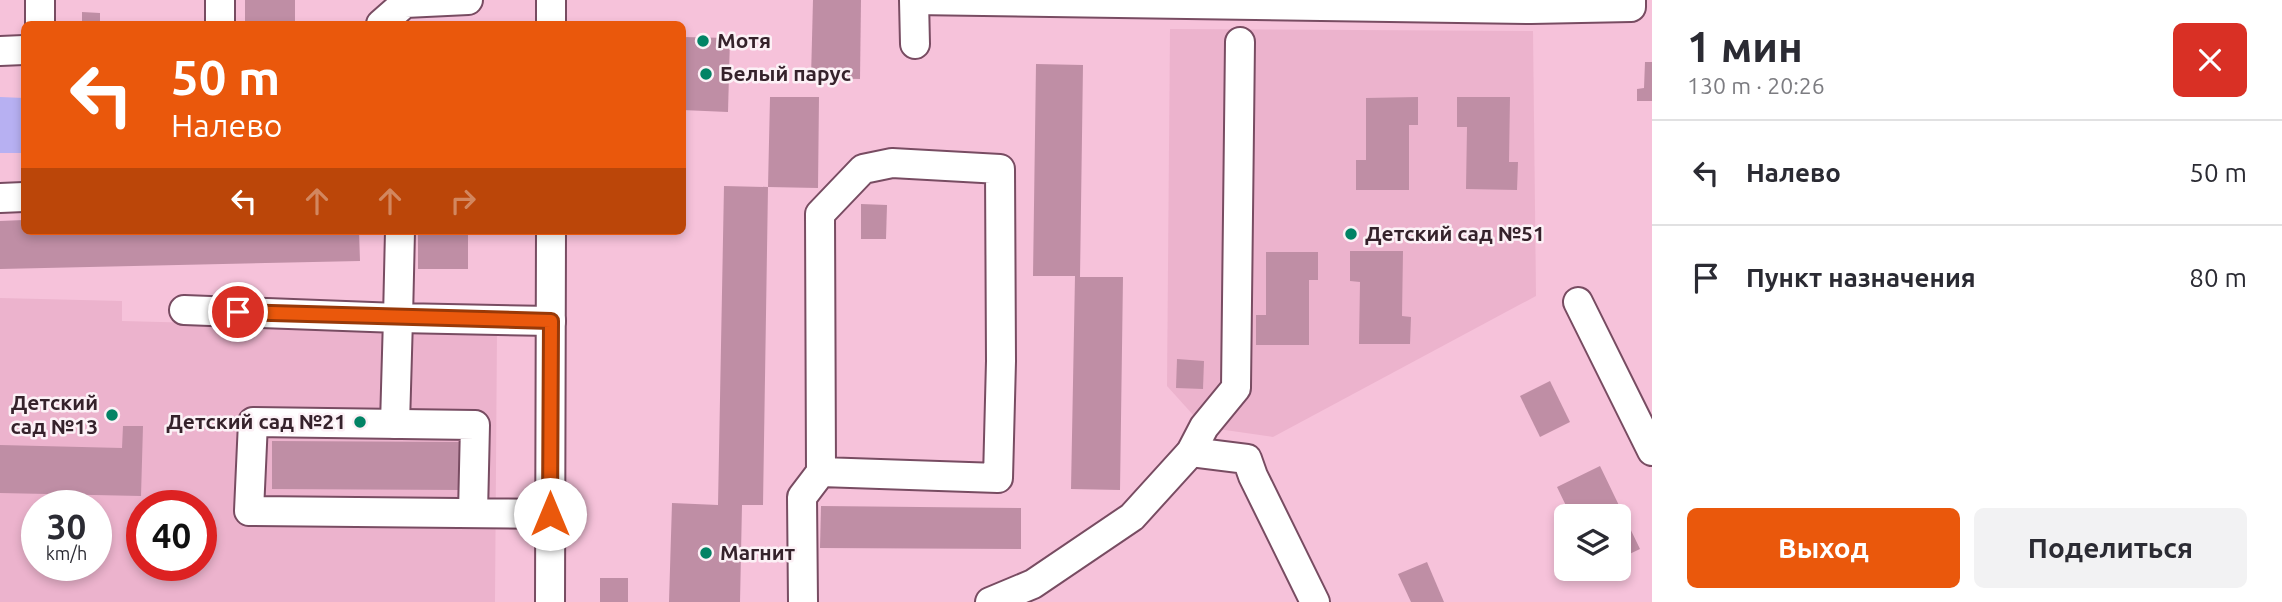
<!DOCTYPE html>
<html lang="ru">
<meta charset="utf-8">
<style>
:root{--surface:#fff;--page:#f2f2f3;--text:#2b2b33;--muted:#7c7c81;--line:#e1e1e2;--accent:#ea580c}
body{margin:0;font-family:Ubuntu,sans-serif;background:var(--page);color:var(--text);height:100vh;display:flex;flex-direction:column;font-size:26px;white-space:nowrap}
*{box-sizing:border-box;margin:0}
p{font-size:23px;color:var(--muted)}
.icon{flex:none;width:38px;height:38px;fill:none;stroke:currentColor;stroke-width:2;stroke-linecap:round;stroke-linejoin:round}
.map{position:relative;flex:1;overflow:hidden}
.details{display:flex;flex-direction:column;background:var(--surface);width:630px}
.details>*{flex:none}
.guide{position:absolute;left:21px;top:21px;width:665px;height:214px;border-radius:10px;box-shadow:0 4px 10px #0003;background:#ea580c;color:#fff;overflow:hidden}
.fabs{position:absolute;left:1554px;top:504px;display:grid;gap:14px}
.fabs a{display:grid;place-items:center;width:77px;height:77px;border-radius:10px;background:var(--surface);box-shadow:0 4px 10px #0003;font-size:35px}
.speed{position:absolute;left:21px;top:490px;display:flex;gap:14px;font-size:35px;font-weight:700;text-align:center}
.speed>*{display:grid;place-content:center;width:91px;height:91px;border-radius:50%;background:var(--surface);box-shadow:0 4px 10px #0003;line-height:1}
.speed small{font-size:18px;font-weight:400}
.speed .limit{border:10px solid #d22;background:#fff;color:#111}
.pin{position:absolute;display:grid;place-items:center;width:60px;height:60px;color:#fff;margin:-30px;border:4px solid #fff;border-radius:50%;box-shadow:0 2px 7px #0007}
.me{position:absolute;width:77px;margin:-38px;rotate:0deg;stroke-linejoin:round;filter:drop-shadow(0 0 5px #0008)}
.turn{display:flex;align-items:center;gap:24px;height:147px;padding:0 35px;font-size:32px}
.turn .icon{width:91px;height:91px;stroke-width:2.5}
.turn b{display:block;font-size:49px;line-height:60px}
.lanes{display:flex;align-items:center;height:66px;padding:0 35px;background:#0003;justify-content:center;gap:35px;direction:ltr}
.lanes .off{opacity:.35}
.round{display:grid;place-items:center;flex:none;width:74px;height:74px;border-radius:10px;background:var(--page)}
.summary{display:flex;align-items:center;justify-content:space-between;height:119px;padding:0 35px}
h1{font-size:42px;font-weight:600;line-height:52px}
.primary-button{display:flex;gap:14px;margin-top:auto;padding:14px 35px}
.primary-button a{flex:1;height:80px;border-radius:10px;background:var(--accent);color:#fff;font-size:28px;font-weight:600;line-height:80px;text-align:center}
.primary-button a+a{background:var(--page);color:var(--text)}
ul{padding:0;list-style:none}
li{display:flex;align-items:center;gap:21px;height:105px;padding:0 35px;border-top:2px solid var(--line)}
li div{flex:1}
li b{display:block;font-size:26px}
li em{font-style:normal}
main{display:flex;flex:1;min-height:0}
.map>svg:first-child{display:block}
.built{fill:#ecb3cd;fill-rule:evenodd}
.green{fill:#b7b0f2}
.building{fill:#bf8ea5}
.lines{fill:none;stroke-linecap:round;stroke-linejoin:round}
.minor-casing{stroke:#784c62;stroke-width:32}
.minor{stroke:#fff;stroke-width:28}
.route-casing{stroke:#983908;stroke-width:18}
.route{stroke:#ea580c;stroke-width:12}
.poi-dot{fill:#028365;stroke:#fcf1f6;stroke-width:2.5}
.labels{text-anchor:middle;stroke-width:5;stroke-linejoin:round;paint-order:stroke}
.poi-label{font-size:21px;font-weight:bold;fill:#35222b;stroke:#fcf1f6;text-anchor:start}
</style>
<main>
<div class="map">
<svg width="1652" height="602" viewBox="0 0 1652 602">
<rect width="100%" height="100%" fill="#f6c2da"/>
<g class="built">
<path d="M1170 29 1533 31 1536 296 1273 437 1204 427 1167 386Z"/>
<path d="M0 298 122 301V321L497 331 495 602H0ZM37 506H96V565H37ZM142 506H201V565H142Z"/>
</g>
<path class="green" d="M0 97 24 98V153H0Z"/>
<g class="building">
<rect x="245" y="0" width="50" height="24"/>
<path d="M813 0H861L860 79 811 78Z"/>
<path d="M82 12 100 13V24H82Z"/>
<path d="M682 37 730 38 728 112 682 110Z"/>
<path d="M1645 62H1652V101H1637V89L1644 88Z"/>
<path d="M1036 64 1083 65 1080 277H1123L1120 490 1071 489 1075 276H1033Z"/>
<path d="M770 97H819L818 188 768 187 763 505H742L740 602H669L672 503 718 505 724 186 768 187Z"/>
<path d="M1418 97V125H1409V190H1356V160H1366V98Z"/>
<path d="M1457 97H1510L1509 162H1518L1517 190 1466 189 1467 127H1457Z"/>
<path d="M861 204 887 205 886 239H861Z"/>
<path d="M24 220V231H359L360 261 0 269V221Z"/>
<rect x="418" y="231" width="50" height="38"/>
<path d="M1350 251H1403L1402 316 1411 317 1410 344H1359L1360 282 1350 281Z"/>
<path d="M1266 252H1318V280H1309V345H1256V315H1266Z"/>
<path d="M1177 359 1204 361 1203 389 1176 388Z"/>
<path d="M1550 381 1570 422 1540 437 1520 396Z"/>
<path d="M123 426H143L141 496 0 493V445L122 448Z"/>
<path d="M272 441 464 442V490L272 489Z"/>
<path d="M1600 466 1640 549 1619 559V516H1571L1557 487Z"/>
<path d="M821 506 1021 508V549L820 548Z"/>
<path d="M1427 562 1444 602H1411L1398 574Z"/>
<rect x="600" y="578" width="28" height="24"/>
</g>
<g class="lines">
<defs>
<g id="minor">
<path d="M220 0V24"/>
<path d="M40 24V0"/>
<path d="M381 24 405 3 468 0"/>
<path d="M551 24V0"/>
<path d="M915 44 914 0 1531 9 1631 7V0"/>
<path d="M0 51 24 50"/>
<path d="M0 198 24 197"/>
<path d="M400 231 398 318 551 321"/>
<path d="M1578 302 1652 451"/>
<path d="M184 310 398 318 395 424"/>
<path d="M1191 452 1247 459 1253 476 1315 602"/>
<path d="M473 513 475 425 253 422 249 511 550 514"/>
<path d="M550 602 551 231"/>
<path d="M803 602 802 497 821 472 820 214 863 169 892 163 1000 169 1001 361 998 478 821 472"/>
<path d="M990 602 1033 584 1132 517 1191 452 1204 427 1236 388 1240 42"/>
</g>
</defs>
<use href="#minor" class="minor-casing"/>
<use href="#minor" class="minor"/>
</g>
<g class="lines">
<defs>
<path id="route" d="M238 312 551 321 550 514"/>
</defs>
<use href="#route" class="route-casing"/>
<use href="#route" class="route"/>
</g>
<g class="poi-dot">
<circle cx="703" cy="41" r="7"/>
<circle cx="706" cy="74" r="7"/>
<circle cx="1351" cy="234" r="7"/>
<circle cx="112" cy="415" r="7"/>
<circle cx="360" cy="422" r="7"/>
<circle cx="706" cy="553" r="7"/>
</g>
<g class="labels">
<g class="poi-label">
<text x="717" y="48">Мотя</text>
<text x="720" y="81">Белый парус</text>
<text x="1365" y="241">Детский сад №51</text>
<text x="98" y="410" text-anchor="end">Детский<tspan x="98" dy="24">сад №13</tspan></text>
<text x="346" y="429" text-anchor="end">Детский сад №21</text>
<text x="720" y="560">Магнит</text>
</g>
</g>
</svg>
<div class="fabs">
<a><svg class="icon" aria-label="layers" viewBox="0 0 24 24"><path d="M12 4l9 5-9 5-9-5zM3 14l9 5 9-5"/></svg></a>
</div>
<div class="speed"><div>30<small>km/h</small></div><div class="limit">40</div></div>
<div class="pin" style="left:238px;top:312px;background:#d93025"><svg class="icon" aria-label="arrive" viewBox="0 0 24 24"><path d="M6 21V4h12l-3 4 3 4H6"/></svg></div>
<svg class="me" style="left:550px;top:514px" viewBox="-20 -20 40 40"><circle r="19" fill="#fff"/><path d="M0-13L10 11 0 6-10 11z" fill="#ea580c"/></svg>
<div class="guide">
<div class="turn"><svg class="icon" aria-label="left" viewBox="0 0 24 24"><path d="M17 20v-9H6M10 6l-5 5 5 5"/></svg><div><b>50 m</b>Налево</div></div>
<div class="lanes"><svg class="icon" aria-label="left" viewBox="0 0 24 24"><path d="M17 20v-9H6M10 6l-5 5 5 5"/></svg><svg class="icon off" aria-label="ahead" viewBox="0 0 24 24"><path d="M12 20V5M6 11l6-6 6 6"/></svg><svg class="icon off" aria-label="ahead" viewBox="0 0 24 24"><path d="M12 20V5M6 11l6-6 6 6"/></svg><svg class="icon off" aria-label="right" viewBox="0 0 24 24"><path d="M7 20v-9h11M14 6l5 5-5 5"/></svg></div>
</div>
</div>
<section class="details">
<div class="summary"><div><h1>1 мин</h1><p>130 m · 20:26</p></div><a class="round" style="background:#d93025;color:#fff"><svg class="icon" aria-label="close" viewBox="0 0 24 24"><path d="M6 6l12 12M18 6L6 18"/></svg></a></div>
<ul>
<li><svg class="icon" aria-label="left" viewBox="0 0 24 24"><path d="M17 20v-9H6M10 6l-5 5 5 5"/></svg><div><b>Налево</b></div><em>50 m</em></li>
<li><svg class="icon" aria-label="arrive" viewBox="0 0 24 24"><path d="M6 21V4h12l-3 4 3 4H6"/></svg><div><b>Пункт назначения</b></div><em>80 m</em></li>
</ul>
<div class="primary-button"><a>Выход</a><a>Поделиться</a></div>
</section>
</main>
